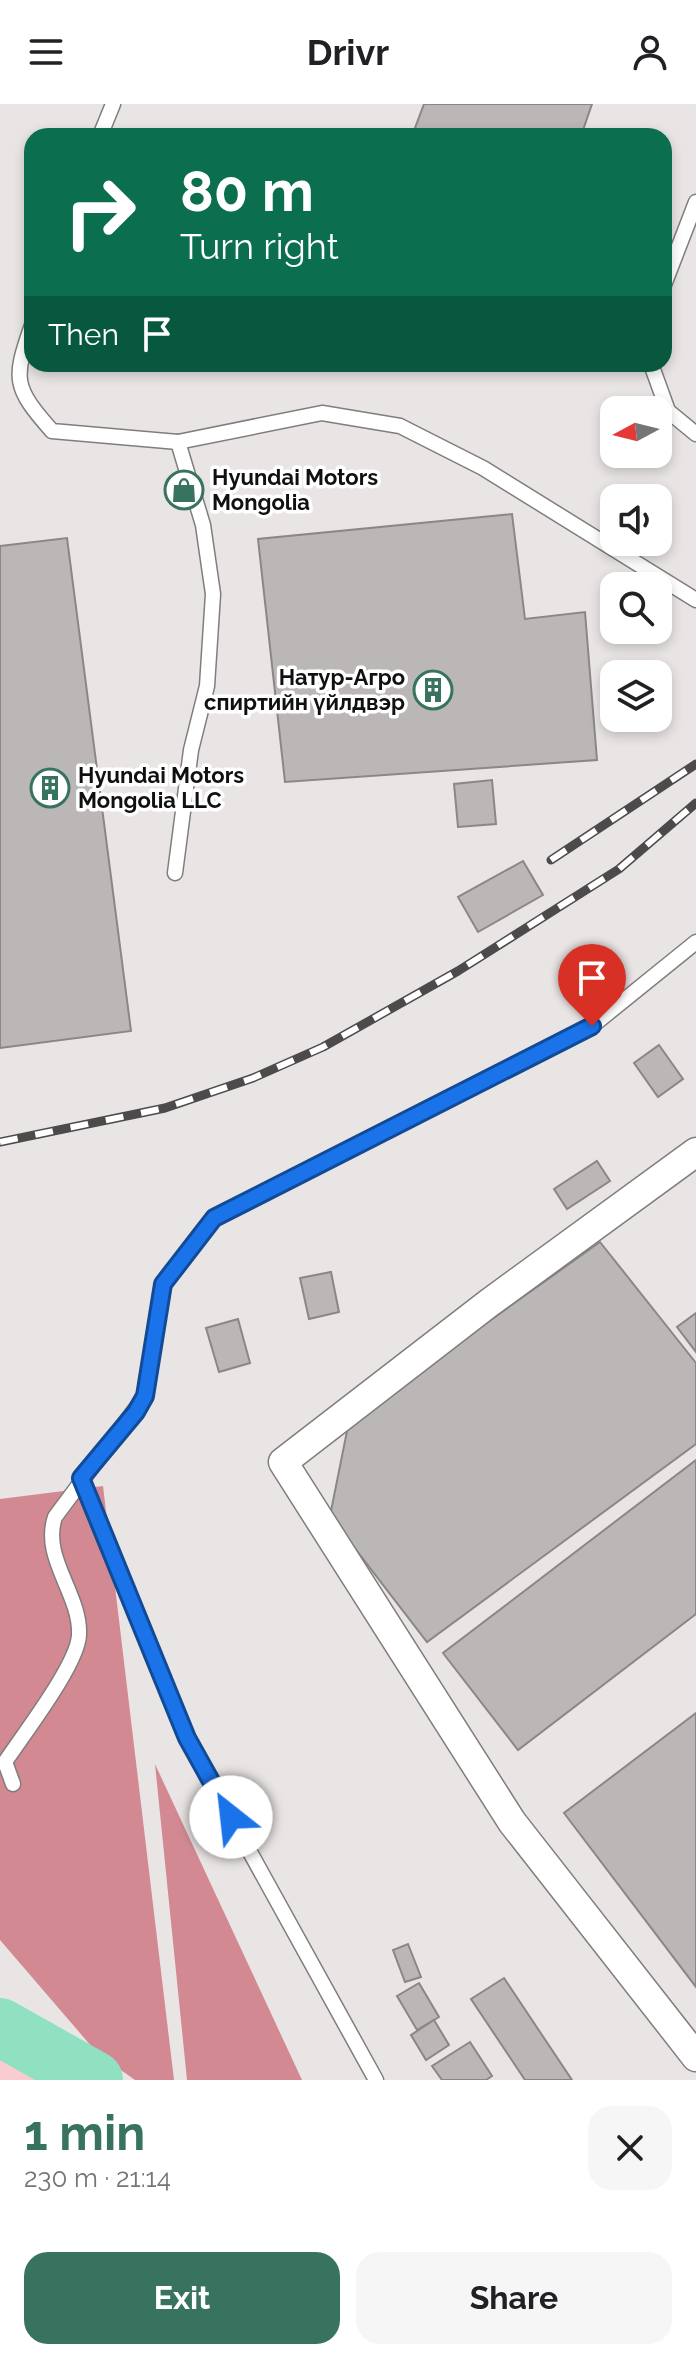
<!DOCTYPE html>
<meta charset="utf-8">
<style>
:root{--surface:#fff;--page:#f6f6f6;--text:#202124;--muted:#757577;--accent:#37735e}
body{margin:0;font-family:Raleway,sans-serif;background:var(--page);color:var(--text);height:100vh;display:flex;flex-direction:column;font-size:30px;white-space:nowrap}
*{box-sizing:border-box;margin:0}
p{font-size:26px;color:var(--muted)}
.icon{flex:none;width:44px;height:44px;fill:none;stroke:currentColor;stroke-width:2;stroke-linecap:round;stroke-linejoin:round}
.map{position:relative;height:1976px;overflow:hidden}
.drawer{display:flex;flex-direction:column;background:var(--surface);flex:1}
.drawer>*{flex:none}
.guide{position:absolute;left:24px;top:24px;width:648px;height:244px;border-radius:24px;box-shadow:0 4px 12px #0003;background:#0b6e4f;color:#fff;overflow:hidden}
.needle{width:52px;rotate:263deg}
.controls{position:absolute;left:600px;top:292px;display:grid;gap:16px}
.controls a{display:grid;place-items:center;width:72px;height:72px;border-radius:16px;background:var(--surface);box-shadow:0 4px 12px #0003;font-size:40px}
.pin{position:absolute;display:grid;place-items:center;width:68px;height:68px;color:#fff;margin:-82px -34px;border-radius:50% 50% 50% 0;rotate:-45deg;box-shadow:0 0 8px #0007}
.pin .icon{rotate:45deg}
.me{position:absolute;width:88px;margin:-44px;rotate:331deg;stroke-linejoin:round;filter:drop-shadow(0 0 6px #0008)}
.turn{display:flex;align-items:center;gap:28px;height:168px;padding:0 24px;font-size:36px}
.turn .icon{width:104px;height:104px;stroke-width:2.5}
.turn b{display:block;font-size:56px;line-height:68px}
.then{display:flex;align-items:center;height:76px;padding:0 24px;background:#0003;gap:16px;font-size:30px}
.round{display:grid;place-items:center;flex:none;width:84px;height:84px;border-radius:24px;background:var(--page)}
.head{display:flex;align-items:center;justify-content:space-between;height:136px;padding:0 24px}
h1{font-size:48px;font-weight:700;line-height:60px;color:var(--accent)}
.primary-button{display:flex;gap:16px;margin-top:auto;padding:16px 24px}
.primary-button a{flex:1;height:92px;border-radius:24px;background:var(--accent);color:#fff;font-size:32px;font-weight:700;line-height:92px;text-align:center}
.primary-button a+a{background:var(--page);color:var(--text)}
header{display:flex;justify-content:space-between;align-items:center;height:104px;padding:0 24px;background:var(--surface);font-size:36px;font-weight:700}
.map>svg:first-child{display:block}
.green{fill:#f8ccd0}
.forest{fill:#d38991}
.lines{fill:none;stroke-linecap:round;stroke-linejoin:round}
.river{stroke:#8fe1c2;stroke-width:58}
.building{fill:#bcb7b7;stroke:#8b8787;stroke-width:2}
.lane-casing{stroke:#817d7d;stroke-width:17}
.street-casing{stroke:#817d7d;stroke-width:31}
.lane{stroke:#fff;stroke-width:14}
.street{stroke:#fff;stroke-width:28}
.rail-casing{stroke:#4c4a4a;stroke-width:9}
.rail{stroke:#fff;stroke-width:6;stroke-dasharray:18;stroke-linecap:butt}
.route-casing{stroke:#114b97;stroke-width:20}
.route{stroke:#1a73e8;stroke-width:14}
.labels{text-anchor:middle;stroke-width:7;stroke-linejoin:round;paint-order:stroke}
.poi-label{font-size:22px;font-weight:bold;fill:#111010;stroke:#fff;text-anchor:start}
</style>
<header><svg class="icon" aria-label="menu" viewBox="0 0 24 24"><path d="M4 6h16M4 12h16M4 18h16"/></svg>Drivr<svg class="icon" aria-label="person" viewBox="0 0 24 24"><circle cx="12" cy="8" r="4"/><path d="M4 21q1-7 8-7t8 7"/></svg></header>
<div class="map">
<svg width="696" height="1976" viewBox="0 0 696 1976">
<rect width="100%" height="100%" fill="#eae5e5"/>
<path class="green" d="M0 1954 40 1976H0Z"/>
<g class="forest">
<path d="M103 1382 174 1976H135L98 1950 0 1836V1395Z"/>
<path d="M155 1660 302 1976H187Z"/>
</g>
<g class="lines">
<path class="river" d="M0 1923 94 1976"/>
</g>
<g class="building">
<path d="M424 0H592L581 32H412Z"/>
<path d="M512 410 525 515 585 508 597 656 285 678 258 435Z"/>
<path d="M67 434 131 927 0 944V442Z"/>
<path d="M492 676 496 720 458 723 454 680Z"/>
<path d="M523 757 543 791 478 828 458 793Z"/>
<path d="M659 941 683 975 658 993 634 959Z"/>
<path d="M597 1057 610 1077 567 1105 554 1085Z"/>
<path d="M600 1138 696 1259V1340L427 1538 330 1412 349 1317Z"/>
<path d="M331 1168 339 1208 309 1215 300 1174Z"/>
<path d="M696 1209V1248L677 1223Z"/>
<path d="M238 1215 250 1259 219 1268 206 1224Z"/>
<path d="M696 1356V1510L518 1646 443 1549Z"/>
<path d="M696 1609V1883L564 1709Z"/>
<path d="M408 1840 421 1873 405 1878 393 1846Z"/>
<path d="M504 1874 572 1976H525L471 1895Z"/>
<path d="M419 1879 439 1913 417 1926 397 1892Z"/>
<path d="M434 1916 449 1941 426 1956 411 1931Z"/>
<path d="M470 1938 492 1972 486 1976H442L432 1962Z"/>
</g>
<g class="lines">
<defs>
<g id="lane">
<path d="M100 32 113 0"/>
<path d="M664 181 696 98"/>
<path d="M32 221C13 275 13 283 52 327L178 338 322 309 400 322 483 364 696 496"/>
<path d="M651 260 668 307 696 330"/>
<path d="M175 769 191 646 207 582 213 490 203 421 178 338"/>
<path d="M81 1374 187 1634 376 1976"/>
<path d="M13 1680 5 1658C23 1631 78 1560 79 1531 81 1490 41 1454 55 1413L145 1292 163 1180 214 1114 592 922 696 838"/>
</g>
<path id="street" d="M696 1048 489 1199 283 1358 512 1718 696 1953"/>
</defs>
<use href="#lane" class="lane-casing"/>
<use href="#street" class="street-casing"/>
<use href="#lane" class="lane"/>
<use href="#street" class="street"/>
<defs>
<g id="rail">
<path d="M551 756 696 660"/>
<path d="M0 1038 165 1004 253 974 323 943 458 867 619 765 696 699"/>
</g>
</defs>
<use href="#rail" class="rail-casing"/>
<use href="#rail" class="rail"/>
</g>
<g class="lines">
<defs>
<path id="route" d="M231 1713 187 1634 81 1374 136 1308 145 1292 163 1180 214 1114 592 922"/>
</defs>
<use href="#route" class="route-casing"/>
<use href="#route" class="route"/>
</g>
<defs>
<symbol id="shop-ring" viewBox="-11 -11 22 22"><circle r="9.5" fill="#fff" stroke="#37735e" stroke-width="1.5"/><path d="M-5-2.5h2.3a2.7 3.5 0 0 1 5.4 0H5L5.5 6h-11ZM-1.5-2.5h3a1.5 2.3 0 0 0-3 0Z" fill="#37735e"/></symbol>
<symbol id="building-ring" viewBox="-11 -11 22 22"><circle r="9.5" fill="#fff" stroke="#37735e" stroke-width="1.5"/><path d="M-4-6H4V6H1V3H-1V6H-4ZM-2.5-4.3h1.7v1.8h-1.7ZM.8-4.3h1.7v1.8H.8ZM-2.5-1h1.7V.8h-1.7ZM.8-1h1.7V.8H.8Z" fill="#37735e"/></symbol>
</defs>
<g fill-rule="evenodd">
<use href="#shop-ring" x="162" y="364" width="44" height="44"/>
<use href="#building-ring" x="411" y="564" width="44" height="44"/>
<use href="#building-ring" x="28" y="662" width="44" height="44"/>
</g>
<g class="labels">
<g class="poi-label">
<text x="212" y="381">Hyundai Motors<tspan x="212" dy="25">Mongolia</tspan></text>
<text x="405" y="581" text-anchor="end">Натур-Агро<tspan x="405" dy="25">спиртийн үйлдвэр</tspan></text>
<text x="78" y="679">Hyundai Motors<tspan x="78" dy="25">Mongolia LLC</tspan></text>
</g>
</g>
</svg>
<div class="controls">
<a><svg class="needle" viewBox="-14 -14 28 28"><path d="M0-13l5 13h-10z" fill="#e53935"/><path d="M0 13l5-13h-10z" fill="#757577"/></svg></a>
<a><svg class="icon" aria-label="sound" viewBox="0 0 24 24"><path d="M4 9h4l5-4v14l-5-4H4zM17 9q2 3 0 6"/></svg></a>
<a><svg class="icon" aria-label="search" viewBox="0 0 24 24"><circle cx="10" cy="10" r="6"/><path d="M15 15l6 6"/></svg></a>
<a><svg class="icon" aria-label="layers" viewBox="0 0 24 24"><path d="M12 4l9 5-9 5-9-5zM3 14l9 5 9-5"/></svg></a>
</div>
<div class="pin" style="left:592px;top:922px;background:#d93025"><svg class="icon" aria-label="arrive" viewBox="0 0 24 24"><path d="M6 21V4h12l-3 4 3 4H6"/></svg></div>
<svg class="me" style="left:231px;top:1713px" viewBox="-20 -20 40 40"><circle r="19" fill="#fff"/><path d="M0-13L10 11 0 6-10 11z" fill="#1a73e8"/></svg>
<div class="guide">
<div class="turn"><svg class="icon" aria-label="right" viewBox="0 0 24 24"><path d="M7 20v-9h11M14 6l5 5-5 5"/></svg><div><b>80 m</b>Turn right</div></div>
<div class="then">Then<svg class="icon" aria-label="arrive" viewBox="0 0 24 24"><path d="M6 21V4h12l-3 4 3 4H6"/></svg></div>
</div>
</div>
<section class="drawer">
<div class="head"><div><h1>1 min</h1><p>230 m · 21:14</p></div><a class="round"><svg class="icon" aria-label="close" viewBox="0 0 24 24"><path d="M6 6l12 12M18 6L6 18"/></svg></a></div>
<div class="primary-button"><a>Exit</a><a>Share</a></div>
</section>
